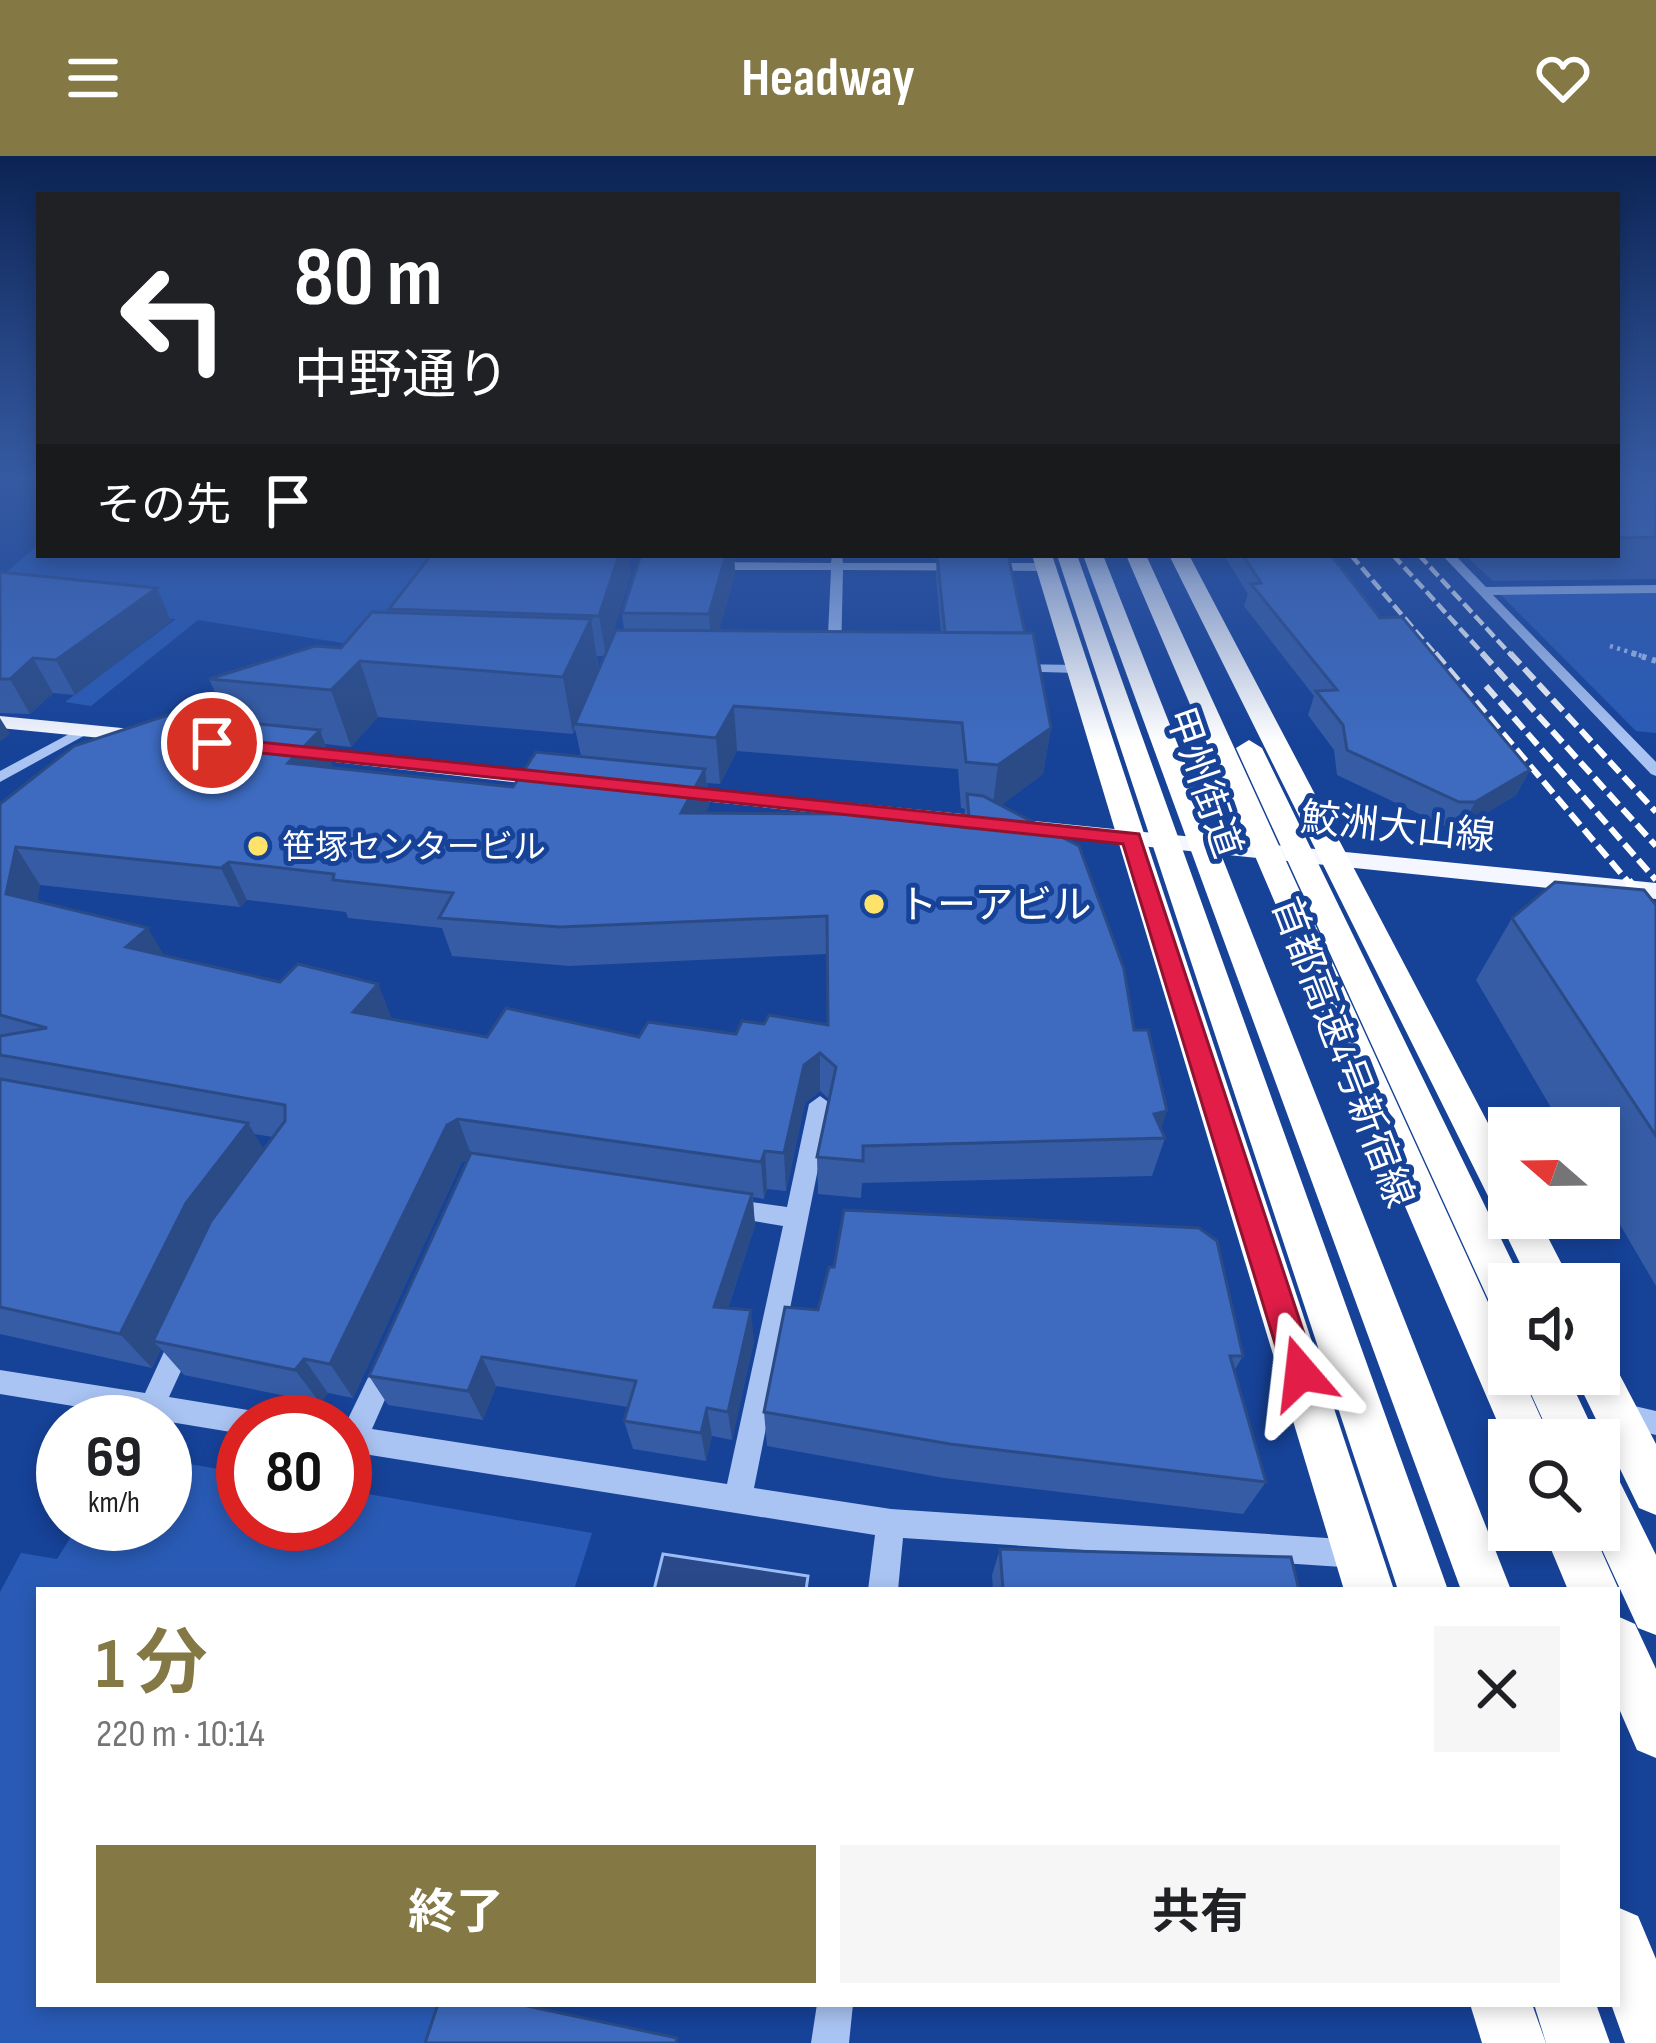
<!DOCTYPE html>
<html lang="ja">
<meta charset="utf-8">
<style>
:root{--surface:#fff;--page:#f6f6f6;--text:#202124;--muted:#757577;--accent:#847844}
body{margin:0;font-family:"Sofia Sans Condensed","Noto Sans JP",sans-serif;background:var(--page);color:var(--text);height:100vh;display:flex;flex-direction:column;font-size:45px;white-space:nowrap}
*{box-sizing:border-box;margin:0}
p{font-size:39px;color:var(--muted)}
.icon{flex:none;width:66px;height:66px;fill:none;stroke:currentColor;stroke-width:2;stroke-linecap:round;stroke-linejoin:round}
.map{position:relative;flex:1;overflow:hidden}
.side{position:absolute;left:36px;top:1431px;width:1584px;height:420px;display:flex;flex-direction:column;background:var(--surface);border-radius:0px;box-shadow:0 6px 18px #0003}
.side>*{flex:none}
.hud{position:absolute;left:36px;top:36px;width:1584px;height:366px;border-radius:0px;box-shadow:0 6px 18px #0003;background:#202124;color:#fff;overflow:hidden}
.needle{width:78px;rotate:290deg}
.tools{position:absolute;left:1488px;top:951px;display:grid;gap:24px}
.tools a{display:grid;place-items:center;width:132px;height:132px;border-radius:0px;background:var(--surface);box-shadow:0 6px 18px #0003;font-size:60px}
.speed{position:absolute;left:36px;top:1239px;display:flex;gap:24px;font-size:60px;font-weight:700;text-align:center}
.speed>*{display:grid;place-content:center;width:156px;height:156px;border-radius:50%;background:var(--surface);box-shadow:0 6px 18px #0003;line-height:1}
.speed small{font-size:30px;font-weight:400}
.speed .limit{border:18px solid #d22;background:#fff;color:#111}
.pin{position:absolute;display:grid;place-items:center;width:102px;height:102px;color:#fff;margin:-51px;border:6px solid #fff;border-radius:50%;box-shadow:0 3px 12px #0007}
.me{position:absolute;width:132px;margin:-66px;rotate:343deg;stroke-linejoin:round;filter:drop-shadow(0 0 9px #0008)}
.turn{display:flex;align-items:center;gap:42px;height:252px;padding:0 60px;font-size:54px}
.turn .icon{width:156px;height:156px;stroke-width:2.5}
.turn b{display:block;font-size:84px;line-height:102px}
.then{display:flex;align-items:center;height:114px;padding:0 60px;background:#0003;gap:24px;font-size:45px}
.round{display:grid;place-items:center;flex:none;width:126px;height:126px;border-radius:0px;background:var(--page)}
.summary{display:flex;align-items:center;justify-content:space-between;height:204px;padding:0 60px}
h1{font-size:72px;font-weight:700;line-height:90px;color:var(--accent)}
.cta{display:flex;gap:24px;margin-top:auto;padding:24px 60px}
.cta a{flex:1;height:138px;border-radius:0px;background:var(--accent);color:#fff;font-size:48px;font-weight:700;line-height:138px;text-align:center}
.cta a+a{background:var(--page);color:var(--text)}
header{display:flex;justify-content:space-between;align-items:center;height:156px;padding:0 60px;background:var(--accent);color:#fff;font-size:54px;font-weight:700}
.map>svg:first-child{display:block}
.green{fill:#295bb6}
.water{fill:#29498a;stroke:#9cbcf5;stroke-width:3}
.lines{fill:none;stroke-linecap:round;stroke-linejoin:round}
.path-far1{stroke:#a9c3f2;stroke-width:4.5;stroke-dasharray:3 4.5;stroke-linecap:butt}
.path{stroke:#a9c3f2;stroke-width:6;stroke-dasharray:4.5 6;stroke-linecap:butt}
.minor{fill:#a9c3f2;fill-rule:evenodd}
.major{fill:#f4f7ff;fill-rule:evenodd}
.highway{fill:#fff;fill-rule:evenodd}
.rail-far2{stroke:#fff;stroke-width:4.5;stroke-dasharray:12 4.5;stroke-linecap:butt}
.rail-far1{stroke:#fff;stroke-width:6;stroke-dasharray:15 6;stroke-linecap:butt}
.rail{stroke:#fff;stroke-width:9;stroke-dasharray:20 9;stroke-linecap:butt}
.wall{fill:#355ca5;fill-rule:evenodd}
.shaded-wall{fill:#2b4b86}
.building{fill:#3e6bc0;stroke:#2b4b86;stroke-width:3;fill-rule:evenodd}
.route{fill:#e11d48;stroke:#92132f;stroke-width:3}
.poi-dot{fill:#ffe26a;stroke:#164298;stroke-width:4.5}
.labels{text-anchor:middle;stroke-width:10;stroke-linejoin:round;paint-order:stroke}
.far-poi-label{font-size:33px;fill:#fff;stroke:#164298;text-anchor:start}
.street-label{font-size:39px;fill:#fff;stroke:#164298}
.poi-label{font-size:39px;fill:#fff;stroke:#164298;text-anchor:start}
</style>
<header><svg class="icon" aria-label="menu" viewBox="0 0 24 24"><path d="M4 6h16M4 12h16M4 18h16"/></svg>Headway<svg class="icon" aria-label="heart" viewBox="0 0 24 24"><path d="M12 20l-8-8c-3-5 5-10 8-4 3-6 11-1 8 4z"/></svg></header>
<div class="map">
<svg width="1656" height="1887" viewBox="0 0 1656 1887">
<rect width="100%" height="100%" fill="#164298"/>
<g class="green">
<path d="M39 388V399H467L399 496 198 464 91 550 65 546 176 463 140 460 0 422Z"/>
<path d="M1656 435V577L1636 575 1500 438Z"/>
<path d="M165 1304 243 1317V1368H345V1334L592 1377 574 1434H39V1848H448L436 1887H0V1436L21 1397 57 1403 79 1368H165Z"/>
</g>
<path class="water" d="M663 1398 808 1420 806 1434H654Z"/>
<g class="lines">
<path class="path-far1" d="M1610 490 1642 500"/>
<path class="path" d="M1632 497 1656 505"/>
<g class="minor">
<path d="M832 399H842L843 407H1046L1052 411 1046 415 843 414 841 500 834 504 827 500 831 414H710L704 410 710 406 831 407Z"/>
<path d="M1442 399H1455L1486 431 1656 429V437L1493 439 1656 606V620L1651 618Z"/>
<path d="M1013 508 1077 509 1084 513 1077 517 1008 515V509Z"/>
<path d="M84 570 91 574 89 577 0 626V615Z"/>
<path d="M820 940 831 948 754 1332 891 1353 1357 1384 1367 1388 1371 1398 1367 1408 1357 1412 903 1382 898 1434H868L875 1379 345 1295V1269L379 1199 388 1195 397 1199 401 1207 372 1273 727 1328 783 1070 729 1061 721 1059 718 1052 721 1045 729 1043 787 1051 809 948Z"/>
<path d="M183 1171 192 1174 196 1182 169 1241 248 1254 257 1257 261 1266H243V1278L0 1238V1214L145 1237 174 1174Z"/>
<path d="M1617 1246 1656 1255V1279L1608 1267 1604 1258 1608 1249Z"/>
<path d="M817 1848H853L849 1887H811Z"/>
</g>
<g class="major">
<path d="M0 560 152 575 163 581 152 587 0 572Z"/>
<path d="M289 589 558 617 569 624 558 631 281 600 278 595Z"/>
<path d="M671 629 1656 727V743L663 641 660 636Z"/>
</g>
<g class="highway">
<path d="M1032 399H1052L1394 1434H1344Z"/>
<path d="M1057 399H1077L1448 1434H1398Z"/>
<path d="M1083 399H1103L1511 1434H1461Z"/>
<path d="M1126 399H1146L1509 1192V1218H1521L1551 1284H1509V1293Z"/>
<path d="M1169 399H1189L1509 1007V1062H1538L1572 1128H1530L1498 1062 1501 1057 1490 1044Z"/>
<path d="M1249 584 1262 592 1523 1128H1509V1161L1494 1156 1236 592Z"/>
<path d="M1599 1199 1612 1204 1656 1288V1359L1639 1352 1574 1218H1599Z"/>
<path d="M1522 1218H1567L1598 1284H1552Z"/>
<path d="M1599 1311 1616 1318 1656 1399V1479L1638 1472 1593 1374H1599Z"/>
<path d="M1543 1374H1592L1619 1434 1617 1439V1434H1568Z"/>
<path d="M1617 1460 1635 1468 1656 1513V1602L1637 1594 1617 1548Z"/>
<path d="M1617 1751 1638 1760 1656 1803V1887H1625L1611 1848H1617Z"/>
<path d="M1470 1848H1532L1546 1887H1482Z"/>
<path d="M1534 1848H1596L1610 1887H1546Z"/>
</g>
<g class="rail-far2">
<path d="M1351 399 1437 500"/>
<path d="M1393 399 1485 500"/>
<path d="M1419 399 1512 500"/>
</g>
<g class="rail-far1">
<path d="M1435 497 1630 728"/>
<path d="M1482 497 1656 690"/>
<path d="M1510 497 1656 656"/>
<path d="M1486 530 1656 724"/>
</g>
<path class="rail" d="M1628 725 1656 758"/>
</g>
<g class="wall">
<path d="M1617 323 1656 325V423L1493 425 1465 399H1617Z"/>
<path d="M431 399H638L636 401H629L631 418 609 489 624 474 622 457 641 399H824L816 402H734L735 418 719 475 941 477 936 419 937 403H934V399H1008L1025 477 1051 572 1043 618 1001 649 1134 874 1161 973 1165 982 1152 1020 862 1027 861 1042 818 1038 817 1001 829 943 820 935 805 947 786 1035 767 1033 764 1043 753 1041 755 1070 728 1152 754 1185 732 1284 712 1280 706 1305 633 1293 624 1265 628 1251 496 1230 483 1264 388 1249 369 1220 469 1003 462 1006 353 1242 328 1237 320 1247 184 1219 161 1193 152 1212 0 1178V648L228 565 209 523 341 492 390 457 389 453ZM597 500H604L599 513ZM378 561 573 578 575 573 581 600 513 631 332 612 325 588 351 591ZM737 595 958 613 961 652 965 653 963 671 705 657 709 650 707 627 720 628ZM40 729 240 751 247 744 346 756 348 762 442 772 452 800 569 810 827 798 828 869 764 868 736 878 639 881H487L392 864 378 828 280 826 164 800 37 746ZM254 978 273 981 264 994Z"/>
<path d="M1224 399H1331L1380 462 1530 614 1516 639 1462 672 1447 671 1337 619 1334 594 1308 559 1314 540 1244 450 1248 438Z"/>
<path d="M0 416 171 465 75 539 53 537 30 558 0 557Z"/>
<path d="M1656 749V1130L1599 1033V972H1563L1476 824 1512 762Z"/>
<path d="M785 1151 1243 1200 1234 1215 1266 1326 1243 1358 944 1322 767 1290 764 1256Z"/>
<path d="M1000 1393 1299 1434H993L992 1419Z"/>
</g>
<g class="shaded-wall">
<path d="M619 399H629L631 418 606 500 599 460Z"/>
<path d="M726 399H734L735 418 712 501 709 458Z"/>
<path d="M157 432 171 465 75 539 56 504Z"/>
<path d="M591 463 599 517 575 568 573 578 563 521Z"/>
<path d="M33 502 53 537 30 558 10 523Z"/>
<path d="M360 505 378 561 351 591 331 534Z"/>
<path d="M734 550 737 595 720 628 716 582Z"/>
<path d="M0 562 10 578 0 586Z"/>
<path d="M1051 572 1043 618 992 656 998 609Z"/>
<path d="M320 574 333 611 303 644 288 607Z"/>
<path d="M705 613 709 650 685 695 681 657Z"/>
<path d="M1530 614 1516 639 1462 672 1475 646Z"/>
<path d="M16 691 40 729 32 776 6 738Z"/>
<path d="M229 706 247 744 240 751 221 712Z"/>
<path d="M148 772 171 811 126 791Z"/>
<path d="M378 828 393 866 353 856Z"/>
<path d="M820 897V935L805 947 786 1035 784 997 804 909Z"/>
<path d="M1167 955 1158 982 1154 958Z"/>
<path d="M458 963 472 1001 462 1006 353 1242 330 1208 447 969Z"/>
<path d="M248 967 270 1004 153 1185 161 1193 152 1212 120 1178 186 1047Z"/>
<path d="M765 995 767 1033 764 1043 761 1006Z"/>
<path d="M752 1038 755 1070 718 1181 714 1151Z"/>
<path d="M751 1154 754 1185 732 1284 728 1256Z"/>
<path d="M482 1201 496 1230 483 1264 468 1235Z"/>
<path d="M304 1203 328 1237 320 1247 295 1214Z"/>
<path d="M707 1252 712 1280 706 1305 701 1277Z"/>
</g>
<g class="building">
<path d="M1617 323 1656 325V381L1617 382Z"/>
<path d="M431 399H619L599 460 389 453Z"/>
<path d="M641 399H726L709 458 622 457Z"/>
<path d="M937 399H1008L1025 477H945Z"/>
<path d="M1243 399H1331L1380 462 1402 461 1530 614 1475 646H1459L1347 594 1343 569 1316 535 1337 534 1251 428 1261 427Z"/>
<path d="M0 416 157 432 56 504 33 502 10 523H0Z"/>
<path d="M372 456 591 463 563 521 360 505 331 534 209 523 315 490 341 492Z"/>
<path d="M616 474 1033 477 1051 572 998 609 966 606 962 567 734 550 716 582 575 568Z"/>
<path d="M168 559 320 574 288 607 513 631 536 596 705 613 681 657 851 658 970 672 967 638 983 640 1079 690 1124 813 1134 874H1148L1167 955 1154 958 1165 982 863 990V1005L817 1001 836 911 820 897 804 909 784 997 765 995 761 1006 458 963 447 969 330 1208 304 1203 295 1214 153 1185 211 1065 285 965V949L0 899V880L47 872 0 859V648L74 590ZM16 691 221 712 229 706 334 718 333 724 453 737 439 762 560 771 827 760 828 869 769 859 764 868 742 865 736 878 648 866 639 881 506 852 487 881 353 856 378 828 298 808 280 826 126 791 148 772 6 738Z"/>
<path d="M1555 726 1644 734 1656 749V980L1512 762Z"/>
<path d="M0 923 248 967 186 1047 120 1178 0 1151Z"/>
<path d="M471 997 752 1038 714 1151 751 1154 728 1256 707 1252 701 1277 624 1265 636 1225 482 1201 468 1235 369 1220Z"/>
<path d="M844 1054 1199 1072 1217 1085 1243 1200H1230L1266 1326 950 1288 764 1256 785 1151 818 1154 829 1111H834Z"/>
<path d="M1000 1393 1291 1401 1299 1434H1003Z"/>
<path d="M438 1848H518L677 1882 676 1887H425Z"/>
</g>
<linearGradient id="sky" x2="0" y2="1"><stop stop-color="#0c2454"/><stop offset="0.55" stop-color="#365aa2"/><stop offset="1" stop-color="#365aa2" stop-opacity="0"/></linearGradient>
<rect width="1656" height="587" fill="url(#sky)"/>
<path class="route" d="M212 581 1139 678 1317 1217 1313 1228 1301 1233 1289 1228 1284 1217 1123 688 205 591V583Z"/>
<g class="poi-dot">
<circle cx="258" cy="690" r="12"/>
<circle cx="874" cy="748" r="12"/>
</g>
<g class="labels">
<g class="far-poi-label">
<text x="282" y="702">笹塚センタービル</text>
</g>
<g class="street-label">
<text transform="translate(1205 626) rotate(71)" y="14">甲州街道</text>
<text transform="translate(1398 670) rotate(6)" y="14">鮫洲大山線</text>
<text transform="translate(1344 896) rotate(69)" y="14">首都高速4号新宿線</text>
</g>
<g class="poi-label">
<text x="898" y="762">トーアビル</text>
</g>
</g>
</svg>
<div class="tools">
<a><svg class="needle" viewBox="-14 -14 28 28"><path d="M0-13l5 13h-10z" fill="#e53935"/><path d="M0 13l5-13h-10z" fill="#757577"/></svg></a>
<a><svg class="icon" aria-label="sound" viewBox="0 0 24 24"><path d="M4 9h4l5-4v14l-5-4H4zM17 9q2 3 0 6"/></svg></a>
<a><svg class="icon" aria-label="search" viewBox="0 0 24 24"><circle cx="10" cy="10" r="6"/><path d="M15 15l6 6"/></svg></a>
</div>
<div class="speed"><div>69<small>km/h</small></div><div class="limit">80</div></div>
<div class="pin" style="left:212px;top:587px;background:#d93025"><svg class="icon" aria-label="arrive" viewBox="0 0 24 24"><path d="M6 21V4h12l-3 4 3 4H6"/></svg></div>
<svg class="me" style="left:1301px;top:1217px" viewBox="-20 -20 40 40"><path d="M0-17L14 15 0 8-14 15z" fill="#e11d48" stroke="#fff" stroke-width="4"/></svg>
<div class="hud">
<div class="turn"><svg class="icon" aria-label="left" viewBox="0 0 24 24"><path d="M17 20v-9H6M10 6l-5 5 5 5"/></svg><div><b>80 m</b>中野通り</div></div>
<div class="then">その先<svg class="icon" aria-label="arrive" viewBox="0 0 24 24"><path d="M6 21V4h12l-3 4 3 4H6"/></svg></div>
</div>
<section class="side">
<div class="summary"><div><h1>1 分</h1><p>220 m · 10:14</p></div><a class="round"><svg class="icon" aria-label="close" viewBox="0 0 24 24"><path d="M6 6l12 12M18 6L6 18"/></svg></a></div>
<div class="cta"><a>終了</a><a>共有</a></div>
</section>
</div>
